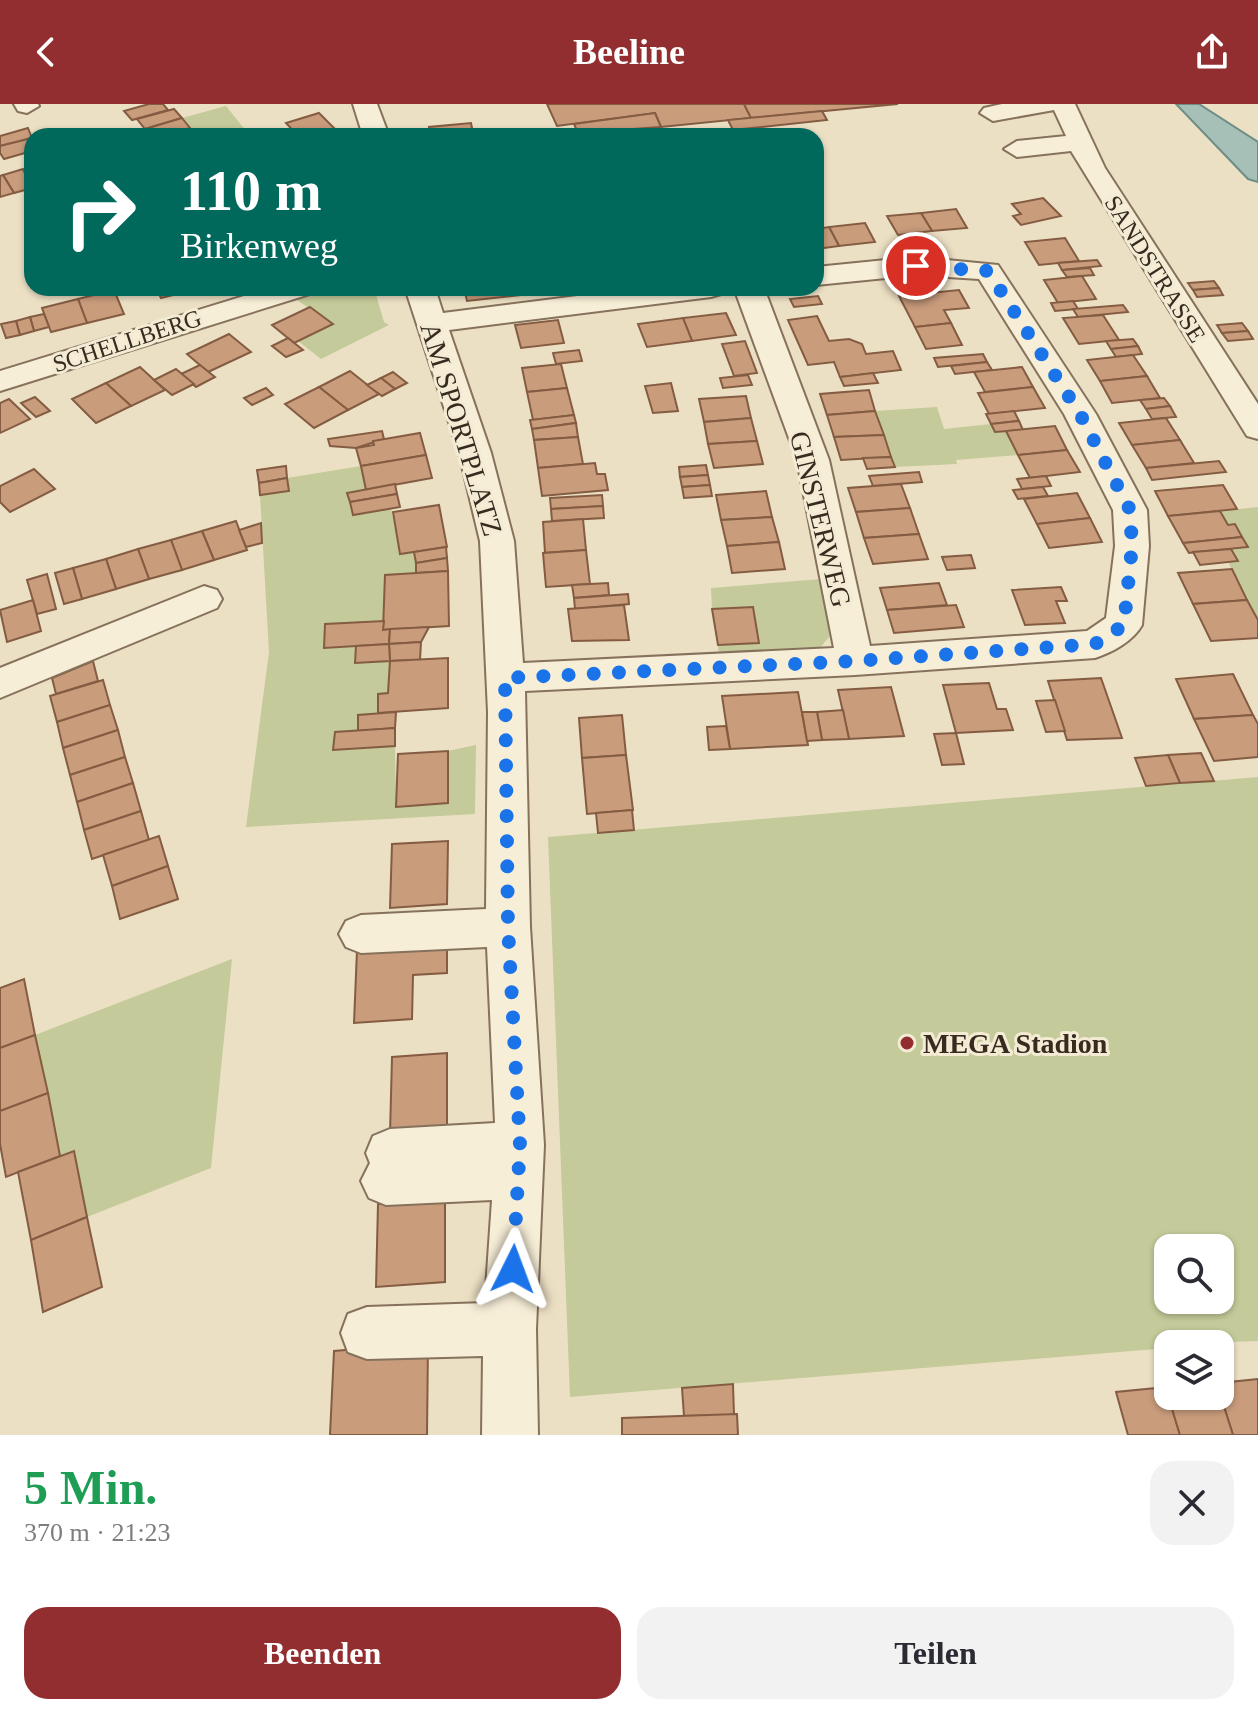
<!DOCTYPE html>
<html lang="de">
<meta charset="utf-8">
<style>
:root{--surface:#fff;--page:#f2f2f3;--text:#2b2b33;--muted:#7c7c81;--accent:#922e2f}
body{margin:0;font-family:"Times New Roman",serif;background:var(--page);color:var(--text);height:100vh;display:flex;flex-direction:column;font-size:30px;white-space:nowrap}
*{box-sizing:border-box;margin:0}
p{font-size:26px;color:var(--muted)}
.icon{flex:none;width:44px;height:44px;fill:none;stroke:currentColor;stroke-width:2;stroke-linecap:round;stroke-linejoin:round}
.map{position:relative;height:1331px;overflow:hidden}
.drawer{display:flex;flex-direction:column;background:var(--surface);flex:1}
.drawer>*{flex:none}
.top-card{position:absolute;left:24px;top:24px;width:800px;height:168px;border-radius:24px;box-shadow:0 2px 6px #0004;background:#00695c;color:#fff;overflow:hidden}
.controls{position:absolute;left:1154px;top:1130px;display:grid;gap:16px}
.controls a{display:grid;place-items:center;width:80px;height:80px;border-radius:16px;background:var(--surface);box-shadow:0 2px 6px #0004;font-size:40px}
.pin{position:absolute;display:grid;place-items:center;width:68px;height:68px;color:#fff;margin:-34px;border:4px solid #fff;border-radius:50%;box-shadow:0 2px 8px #0007}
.me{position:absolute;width:88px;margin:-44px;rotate:3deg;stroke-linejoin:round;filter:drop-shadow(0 0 6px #0008)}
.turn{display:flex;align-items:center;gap:28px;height:168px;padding:0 24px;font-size:36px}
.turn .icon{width:104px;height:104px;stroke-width:2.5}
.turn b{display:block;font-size:56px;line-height:68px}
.round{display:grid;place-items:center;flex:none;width:84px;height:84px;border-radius:24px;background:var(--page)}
.overview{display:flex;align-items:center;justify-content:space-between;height:136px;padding:0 24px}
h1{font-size:48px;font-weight:700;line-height:60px;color:#1e9e55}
.button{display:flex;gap:16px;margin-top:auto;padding:16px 24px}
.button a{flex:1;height:92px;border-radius:24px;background:var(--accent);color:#fff;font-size:32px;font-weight:700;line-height:92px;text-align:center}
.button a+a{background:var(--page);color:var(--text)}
header{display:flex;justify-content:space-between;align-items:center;height:104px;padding:0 24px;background:var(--accent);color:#fff;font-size:36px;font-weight:700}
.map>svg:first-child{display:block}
.green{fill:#c4ca99;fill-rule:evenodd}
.water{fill:#a6c0b8;stroke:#6d8d85;stroke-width:2}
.building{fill:#c99c7c;stroke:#845c42;stroke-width:2}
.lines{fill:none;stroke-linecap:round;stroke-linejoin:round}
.minor-casing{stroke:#86725c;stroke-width:4}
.minor{fill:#f7eed7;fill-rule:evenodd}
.route{stroke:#1a73e8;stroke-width:14;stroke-dasharray:0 25.2}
.poi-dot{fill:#922e2f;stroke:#f4ebd4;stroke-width:3}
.labels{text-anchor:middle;stroke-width:6;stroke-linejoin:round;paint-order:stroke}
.far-street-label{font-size:24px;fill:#372a1f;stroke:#f4ebd4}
.street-label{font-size:28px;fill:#372a1f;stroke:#f4ebd4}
.poi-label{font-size:28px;font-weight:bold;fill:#372a1f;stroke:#f4ebd4;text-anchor:start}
</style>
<header><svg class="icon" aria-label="back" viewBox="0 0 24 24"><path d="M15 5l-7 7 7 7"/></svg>Beeline<svg class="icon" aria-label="share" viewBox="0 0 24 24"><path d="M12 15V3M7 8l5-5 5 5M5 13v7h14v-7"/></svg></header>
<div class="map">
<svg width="1258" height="1331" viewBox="0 0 1258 1331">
<rect width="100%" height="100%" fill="#ece0c4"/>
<g class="green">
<path d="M226 2 250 32H197L182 14Z"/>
<path d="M343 184H374L384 218 389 221 321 255 298 237 332 220 297 196Z"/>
<path d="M937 303 944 325 991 320 995 328 1006 327 1018 351 956 356 957 360 895 363 875 307Z"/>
<path d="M361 362 366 386 350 398 352 410 391 405 400 449 414 448 416 469 385 471 384 517 356 542V559L390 557 388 589 378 590V609L359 611 358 626 395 642 396 703 448 699V647L476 641 475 710 246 723 269 548 260 391 289 387 287 374Z"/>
<path d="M1258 403V516L1228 458 1237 457 1231 445 1248 443 1235 420 1228 421 1220 407Z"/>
<path d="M822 475 830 532 819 545 719 552 718 541 759 538 753 504 712 505 711 484Z"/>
<path d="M1258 673V1237L1168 1240V1244L570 1293 548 733ZM1168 1144H1220V1196H1168Z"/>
<path d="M232 855 211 1064 87 1113 74 1047 60 1052 35 931Z"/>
</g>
<path class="water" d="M1176 0H1199L1258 38V78L1248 75Z"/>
<g class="building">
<path d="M149 0H163L168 6 132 16 124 7Z"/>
<path d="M547 0H744L751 14 661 23 655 9 557 22Z"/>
<path d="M744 0H898L751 14Z"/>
<path d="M174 5 182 14 145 25 137 15Z"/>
<path d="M822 7 827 16 733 26 728 16Z"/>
<path d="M319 9 337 27 298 32 286 19Z"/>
<path d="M655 9 661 23 578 29 574 20Z"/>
<path d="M182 14 190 24 163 32H151L145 25Z"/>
<path d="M471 19 473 29 431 32 429 23Z"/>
<path d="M28 24 32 34 0 42V32Z"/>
<path d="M32 34V47L4 55 0 49V42Z"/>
<path d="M23 65 32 84 14 89 3 71Z"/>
<path d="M3 71 14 89 0 93V72Z"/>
<path d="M1043 94 1061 112 1021 121 1013 112 1021 110 1012 100Z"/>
<path d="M956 105 967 124 932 127 921 109Z"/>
<path d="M921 109 932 127 898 131 887 112Z"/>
<path d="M865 119 875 138 839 142 829 123Z"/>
<path d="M829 123 839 142 816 145V125Z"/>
<path d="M1065 134 1079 157 1039 161 1025 138Z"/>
<path d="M1097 156 1101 162 1062 166 1058 159Z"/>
<path d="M1090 164 1094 171 1067 173 1062 166Z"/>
<path d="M1082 172 1096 195 1058 199 1044 176Z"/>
<path d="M1214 177 1219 184 1193 186 1188 179Z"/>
<path d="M156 184H201L161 194Z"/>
<path d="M464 184H565L566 186 467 197Z"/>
<path d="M1219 184 1223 191 1197 193 1193 186Z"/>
<path d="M114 186 124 210 87 219 78 195Z"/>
<path d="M959 186 969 204 944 206 951 219 915 223 899 192Z"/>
<path d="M818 192 822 200 794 203 790 195Z"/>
<path d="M78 195 87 219 51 228 42 204Z"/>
<path d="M1073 197 1078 205 1055 207 1051 199Z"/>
<path d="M1123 201 1128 208 1078 213 1073 205Z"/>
<path d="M310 203 333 220 294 239 272 221Z"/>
<path d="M726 209 736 231 692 237 683 214Z"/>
<path d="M44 210 49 223 34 227 30 213Z"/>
<path d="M1103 211 1119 236 1079 240 1063 214Z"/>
<path d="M817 212 829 237 849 235 862 240 866 250 893 247 901 266 840 273 834 258 808 261 788 216Z"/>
<path d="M30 213 34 227 20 231 16 217Z"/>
<path d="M683 214 692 237 647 243 638 220Z"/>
<path d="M558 216 564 239 521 244 515 221Z"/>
<path d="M16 217 20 231 6 234 1 220Z"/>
<path d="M951 219 962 241 926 245 915 223Z"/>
<path d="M1242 219 1248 227 1222 229 1217 221Z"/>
<path d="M1248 227 1253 235 1228 237 1222 229Z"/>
<path d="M229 230 251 248 208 268 187 250Z"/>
<path d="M288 234 303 246 286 253 272 242Z"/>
<path d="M1133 235 1138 242 1111 245 1106 237Z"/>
<path d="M745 237 757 269 734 272 722 240Z"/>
<path d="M1138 242 1142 250 1116 253 1111 245Z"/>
<path d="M579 246 582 257 556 260 553 249Z"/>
<path d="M983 250 987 258 938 263 934 254Z"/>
<path d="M1133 251 1147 272 1100 277 1087 256Z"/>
<path d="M987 258 992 266 955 270 951 262Z"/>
<path d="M561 260 567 284 527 288 522 264Z"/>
<path d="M200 261 215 273 196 283 181 270Z"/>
<path d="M140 263 165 286 131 302 106 279Z"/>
<path d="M1022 263 1033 283 985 288 974 268Z"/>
<path d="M176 265 194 280 172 291 154 276Z"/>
<path d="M350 267 379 290 348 306 319 283Z"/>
<path d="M393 268 407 279 395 285 381 274Z"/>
<path d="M873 269 878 279 844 282 840 273Z"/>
<path d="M748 271 752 281 723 284 720 274Z"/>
<path d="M1147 272 1160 294 1112 299 1100 277Z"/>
<path d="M381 274 395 285 382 292 367 281Z"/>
<path d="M106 279 131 302 96 319 72 295Z"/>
<path d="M671 279 678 307 653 309 645 282Z"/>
<path d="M319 283 348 306 314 324 285 300Z"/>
<path d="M1033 283 1045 304 989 310 978 289Z"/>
<path d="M266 284 273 291 252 301 244 294Z"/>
<path d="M567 284 574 311 533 316 527 288Z"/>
<path d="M869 286 875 307 827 311 820 290Z"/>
<path d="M746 292 751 314 704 318 699 295Z"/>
<path d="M35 293 50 307 36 313 21 299Z"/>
<path d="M1164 294 1170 302 1146 305 1140 296Z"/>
<path d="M9 295 30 315 0 329V299Z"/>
<path d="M1170 302 1176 313 1152 315 1146 305Z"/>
<path d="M875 307 884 331 834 333 827 311Z"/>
<path d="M1014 307 1019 317 991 320 986 310Z"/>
<path d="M574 311 576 319 532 325 530 316Z"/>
<path d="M751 314 757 337 708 340 704 318Z"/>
<path d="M1166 314 1180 336 1132 341 1119 319Z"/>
<path d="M1019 317 1023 326 995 328 991 320Z"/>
<path d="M576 319 578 333 534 336 532 325Z"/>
<path d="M1055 322 1067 346 1018 351 1006 327Z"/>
<path d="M382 327 384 335 356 344 330 342 328 335Z"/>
<path d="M420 329 426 351 361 362 356 344 374 341 373 337Z"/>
<path d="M884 331 891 353 841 356 834 333Z"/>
<path d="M578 333 583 360 538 364 534 336Z"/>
<path d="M1180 336 1194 359 1146 364 1132 341Z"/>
<path d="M757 337 763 360 714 364 708 340Z"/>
<path d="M1067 346 1080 368 1030 374 1018 351Z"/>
<path d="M426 351 432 374 366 386 361 362Z"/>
<path d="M891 353 895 363 867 365 863 354Z"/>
<path d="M1219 357 1226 368 1152 376 1146 364Z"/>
<path d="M595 359 597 370H605L608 386 542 392 538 364Z"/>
<path d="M706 361 708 371 680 373 679 363Z"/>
<path d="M286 362 287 374 259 379 257 366Z"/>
<path d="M34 365 55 385 10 408 0 398V382Z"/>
<path d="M919 368 922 378 873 382 869 372Z"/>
<path d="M708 371 710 381 682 383 680 373Z"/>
<path d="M1046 372 1051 382 1022 385 1017 375Z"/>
<path d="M287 374 289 387 260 391 259 379Z"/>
<path d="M395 380 397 390 350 398 347 389Z"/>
<path d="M901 380 910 404 856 408 848 384Z"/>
<path d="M710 381 712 392 684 394 682 383Z"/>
<path d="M1223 381 1237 405 1168 412 1155 387Z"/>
<path d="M1043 383 1048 392 1018 395 1013 386Z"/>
<path d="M766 387 772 413 721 416 716 391Z"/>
<path d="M1077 389 1090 414 1037 420 1024 395Z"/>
<path d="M397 390 400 403 353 411 350 398Z"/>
<path d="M602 391 603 402 551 405 550 394Z"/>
<path d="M439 401 447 443 400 450 393 408Z"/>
<path d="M603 402 604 414 552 417 551 405Z"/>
<path d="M910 404 919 430 864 434 856 408Z"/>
<path d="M1220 407 1228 421 1235 420 1242 433 1183 439 1168 412Z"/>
<path d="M772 413 779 438 727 442 721 416Z"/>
<path d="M1090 414 1102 438 1049 444 1037 420Z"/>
<path d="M583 415 586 446 545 449 543 418Z"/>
<path d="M236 417 247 446 214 456 202 427Z"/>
<path d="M261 419 262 439 246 443 239 426Z"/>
<path d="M202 427 214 456 182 466 171 436Z"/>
<path d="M919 430 928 455 873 460 864 434Z"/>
<path d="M1242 433 1248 443 1189 449 1183 439Z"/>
<path d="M171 436 182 466 149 475 138 445Z"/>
<path d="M779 438 785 465 732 469 727 442Z"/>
<path d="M446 443 447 454 416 459 414 448Z"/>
<path d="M138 445 149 475 116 485 106 455Z"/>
<path d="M1231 445 1238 457 1200 461 1193 448Z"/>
<path d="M586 446 590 480 546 483 543 449Z"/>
<path d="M971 451 975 464 947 466 942 453Z"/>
<path d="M447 454 448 467 416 469V459Z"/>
<path d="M106 455 116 485 82 495 73 464Z"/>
<path d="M73 464 82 495 64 500 55 469Z"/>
<path d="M1232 465 1247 496 1193 500 1178 469Z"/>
<path d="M448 467 449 522 383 526 385 471Z"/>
<path d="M47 470 56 505 37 510 27 476Z"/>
<path d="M608 479 609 491 574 494 572 481Z"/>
<path d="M939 479 947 501 887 506 880 484Z"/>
<path d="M1061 483 1067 497H1056L1065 519 1025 521 1012 486Z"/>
<path d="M628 490 629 500 575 505 574 494Z"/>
<path d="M33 496 41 527 7 538 0 506Z"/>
<path d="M1247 496 1258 516V534L1211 537 1193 500Z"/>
<path d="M624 501 629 536 572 537 568 505Z"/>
<path d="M956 501 964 523 894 529 887 506Z"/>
<path d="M753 503 759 539 718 541 712 505Z"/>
<path d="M384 517 383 526 390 525 389 540 324 544 325 520Z"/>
<path d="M429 523 421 538 389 540 390 525Z"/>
<path d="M421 538 420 556 390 557 389 540Z"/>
<path d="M389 540 390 557 355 559 356 542Z"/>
<path d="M448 554V604L378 609V590L388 589 390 557Z"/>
<path d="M93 557 98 577 56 590 52 574Z"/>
<path d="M1233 570 1253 611 1194 615 1176 575Z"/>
<path d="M1101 574 1122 634 1067 636 1048 577Z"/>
<path d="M103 576 110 601 57 618 50 592Z"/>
<path d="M989 579 997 605H1006L1013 626 956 629 943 581Z"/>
<path d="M891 583 904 632 849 635 838 586Z"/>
<path d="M798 588 808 641 730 645 722 592Z"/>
<path d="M1055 596 1065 627 1046 628 1036 597Z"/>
<path d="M110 601 118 626 63 644 57 618Z"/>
<path d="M843 606 849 635 822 636 817 608Z"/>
<path d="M396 608 395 624 358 627V611Z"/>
<path d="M802 608H817L822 636 807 637Z"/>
<path d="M622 611 626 651 582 654 579 614Z"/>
<path d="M1253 611 1258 620V653L1214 657 1194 615Z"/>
<path d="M726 622 730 645 709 646 707 623Z"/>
<path d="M395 624V642L333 646 335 628Z"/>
<path d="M118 626 125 653 70 671 63 644Z"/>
<path d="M956 629 964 660 942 661 934 630Z"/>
<path d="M448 647V699L396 703 398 650Z"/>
<path d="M1201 649 1214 677 1180 679 1168 651Z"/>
<path d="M626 651 633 706 587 710 582 654Z"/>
<path d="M1168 651 1180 679 1146 682 1135 654Z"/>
<path d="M125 653 133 679 77 698 70 671Z"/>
<path d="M133 679 141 707 84 726 77 698Z"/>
<path d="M632 706 634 726 598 729 596 709Z"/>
<path d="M141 707 149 736 92 755 84 726Z"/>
<path d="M159 732 168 762 112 782 103 751Z"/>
<path d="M448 737 447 800 390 804 392 740Z"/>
<path d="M168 762 178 795 120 815 112 782Z"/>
<path d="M447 840V869L413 871 412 915 354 919 357 846Z"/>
<path d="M24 875 35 931 0 944V884Z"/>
<path d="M35 931 48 989 0 1007V944Z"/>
<path d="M447 949V1026L390 1030 392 953Z"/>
<path d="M48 989 60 1052 6 1073 0 1040V1007Z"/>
<path d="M74 1047 87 1113 31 1136 18 1068Z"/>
<path d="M445 1095V1178L376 1183 378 1100Z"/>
<path d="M87 1113 102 1183 43 1208 31 1136Z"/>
<path d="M428 1239 427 1331H330L334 1247Z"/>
<path d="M1258 1275V1331H1233L1220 1290V1279Z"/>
<path d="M733 1280 734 1311 684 1312 682 1284Z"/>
<path d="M1166 1283 1180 1331H1128L1116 1288Z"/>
<path d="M1220 1290 1233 1331H1180L1168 1292Z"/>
<path d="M737 1310 738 1331H622V1314Z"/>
</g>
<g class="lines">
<defs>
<g id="minor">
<path d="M14 0H38L39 2 27 9 18 7Z"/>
<path d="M353 0H377L389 32H363Z"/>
<path d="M1002 0H1075L1105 64 1258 300V335L1247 332 1071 47 1017 53 1004 45 1017 37 1066 32 1054 6 993 17 980 9 984 4Z"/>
<path d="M916 153 998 161 1096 310 1147 406 1149 442 1142 521C1133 537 1113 548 1095 554L855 571 525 587 530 823 544 1041 536 1225 538 1331H482L483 1252 367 1255 348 1248 341 1229 348 1210 367 1203 485 1199 492 1096 386 1101 369 1094 361 1077 370 1059 366 1049 373 1032 390 1025 495 1019 487 843 361 849 346 843 339 830 346 817 361 811 486 805 488 608 480 437 459 349 405 184H435L443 209 641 184H726L721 190 711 193 449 226 491 349 514 437 523 559 834 544 797 356 734 184H764L829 356 870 542 1087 527 1106 514 1115 442 1113 406 1064 310 979 175 916 171 816 181V163Z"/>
<path d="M270 184H315L310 190 0 287V267Z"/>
<path d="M204 482 217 486 222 495 217 504 0 594V564Z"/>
</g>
</defs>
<use href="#minor" class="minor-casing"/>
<use href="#minor" class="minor"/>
</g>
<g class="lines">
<path class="route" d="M513 1165 520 1041 508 823 505 574 855 557 1095 540 1124 521 1132 442 1130 406 1080 310 988 167 916 162"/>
</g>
<circle class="poi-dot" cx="907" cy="939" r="8"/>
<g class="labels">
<g class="far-street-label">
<text transform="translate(1155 165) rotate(58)" y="8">SANDSTRASSE</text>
<text transform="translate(127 237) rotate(-18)" y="8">SCHELLBERG</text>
</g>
<g class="street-label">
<text transform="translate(462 325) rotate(73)" y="10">AM SPORTPLATZ</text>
<text transform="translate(821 415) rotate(76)" y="10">GINSTERWEG</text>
</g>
<g class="poi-label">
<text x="923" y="949">MEGA Stadion</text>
</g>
</g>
</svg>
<div class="controls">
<a><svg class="icon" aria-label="search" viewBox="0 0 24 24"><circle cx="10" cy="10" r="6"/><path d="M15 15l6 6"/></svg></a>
<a><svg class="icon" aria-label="layers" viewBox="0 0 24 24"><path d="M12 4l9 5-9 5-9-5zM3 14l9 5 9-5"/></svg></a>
</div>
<div class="pin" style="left:916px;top:162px;background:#d93025"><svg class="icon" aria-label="arrive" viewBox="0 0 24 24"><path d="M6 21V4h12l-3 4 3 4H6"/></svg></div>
<svg class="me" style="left:513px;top:1165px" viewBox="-20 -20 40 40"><path d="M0-17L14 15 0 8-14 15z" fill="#1a73e8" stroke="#fff" stroke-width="4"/></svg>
<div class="top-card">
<div class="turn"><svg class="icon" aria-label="right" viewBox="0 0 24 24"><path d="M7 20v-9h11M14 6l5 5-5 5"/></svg><div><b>110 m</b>Birkenweg</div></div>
</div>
</div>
<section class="drawer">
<div class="overview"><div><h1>5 Min.</h1><p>370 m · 21:23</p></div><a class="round"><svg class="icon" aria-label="close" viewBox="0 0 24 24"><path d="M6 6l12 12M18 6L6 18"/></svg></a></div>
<div class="button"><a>Beenden</a><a>Teilen</a></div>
</section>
